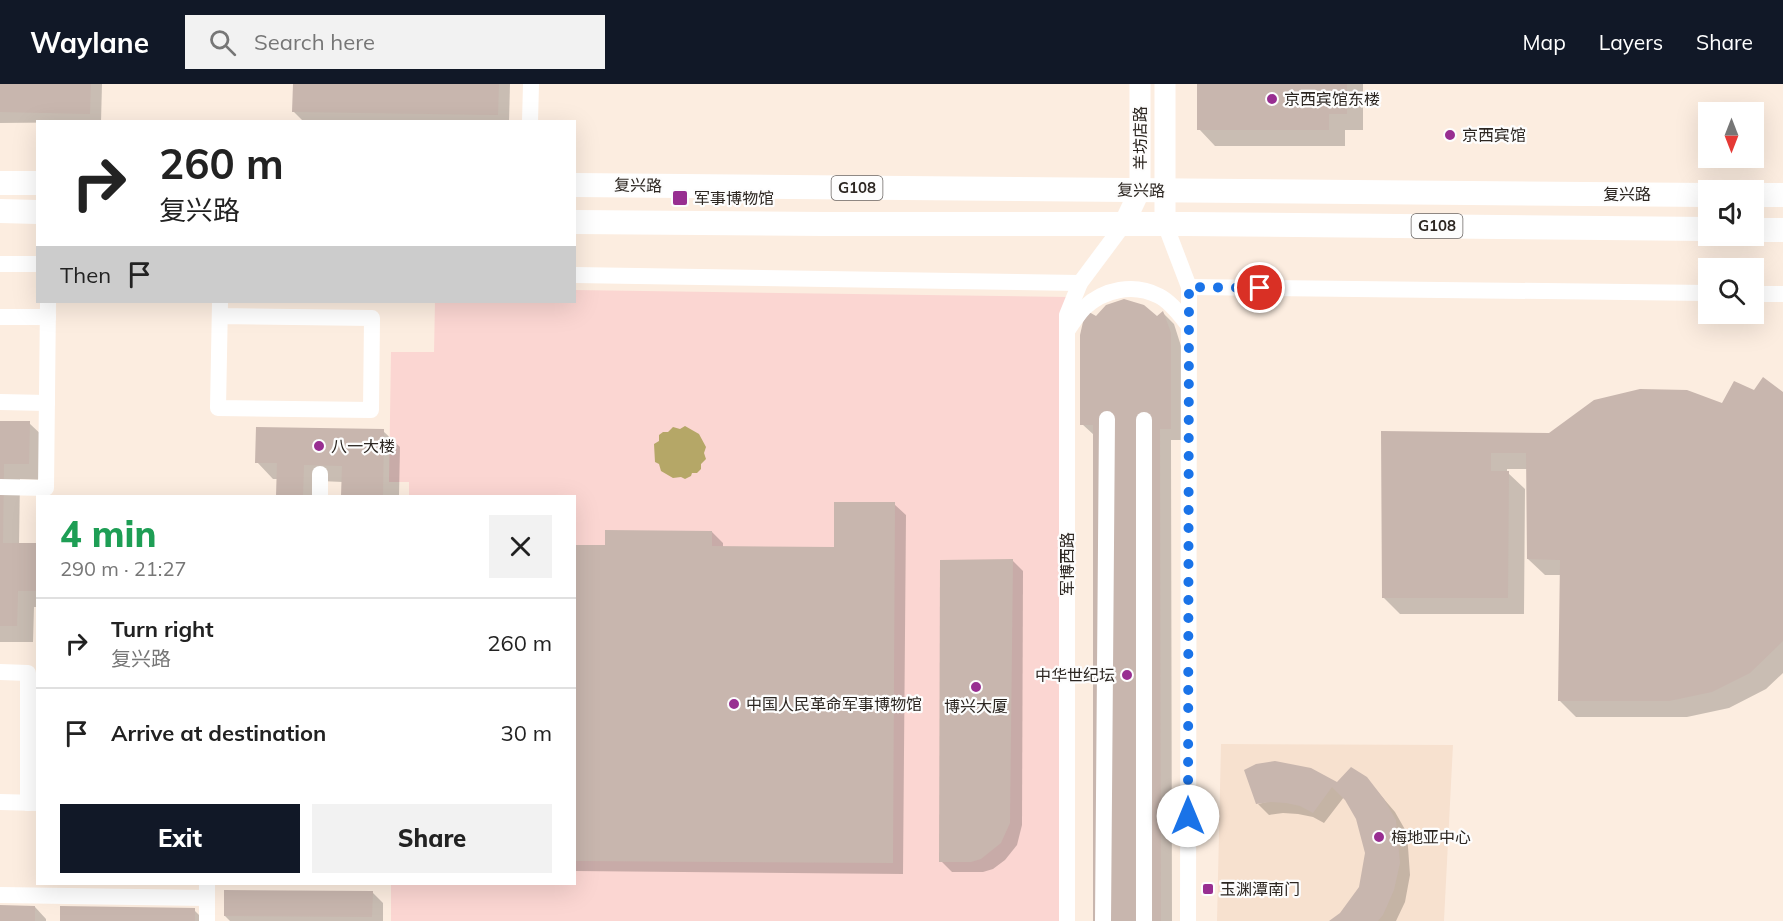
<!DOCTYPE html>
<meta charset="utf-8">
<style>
:root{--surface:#fff;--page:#f2f2f2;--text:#222;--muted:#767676;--line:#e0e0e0;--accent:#111827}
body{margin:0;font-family:Mulish,"Noto Sans SC",sans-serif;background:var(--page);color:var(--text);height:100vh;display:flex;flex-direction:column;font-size:22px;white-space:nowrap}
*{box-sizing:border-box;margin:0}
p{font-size:20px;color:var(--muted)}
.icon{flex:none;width:33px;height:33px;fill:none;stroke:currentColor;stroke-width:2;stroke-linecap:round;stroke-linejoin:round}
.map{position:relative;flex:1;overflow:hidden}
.drawer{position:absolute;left:36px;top:411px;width:540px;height:390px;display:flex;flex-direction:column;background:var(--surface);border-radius:0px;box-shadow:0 6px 24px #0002}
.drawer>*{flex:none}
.top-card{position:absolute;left:36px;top:36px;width:540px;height:183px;border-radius:0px;box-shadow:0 6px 24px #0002;background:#fff;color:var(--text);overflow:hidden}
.needle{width:39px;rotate:180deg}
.fabs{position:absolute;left:1698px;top:18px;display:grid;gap:12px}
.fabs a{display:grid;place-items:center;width:66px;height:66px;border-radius:0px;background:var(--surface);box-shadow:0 6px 24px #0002;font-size:30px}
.pin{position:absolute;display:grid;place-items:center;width:51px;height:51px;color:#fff;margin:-26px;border:3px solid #fff;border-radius:50%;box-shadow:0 2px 6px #0007}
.me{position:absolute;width:66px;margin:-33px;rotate:0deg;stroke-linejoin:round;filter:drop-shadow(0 0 4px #0008)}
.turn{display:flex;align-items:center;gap:21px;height:126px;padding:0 24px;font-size:27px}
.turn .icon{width:78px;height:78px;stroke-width:2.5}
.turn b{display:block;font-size:42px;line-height:51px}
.then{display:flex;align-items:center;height:57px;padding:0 24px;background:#0003;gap:12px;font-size:22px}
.round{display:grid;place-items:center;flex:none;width:63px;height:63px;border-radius:0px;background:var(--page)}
.overview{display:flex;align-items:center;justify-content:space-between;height:102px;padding:0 24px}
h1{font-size:36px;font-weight:800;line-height:45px;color:#1e9e55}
.button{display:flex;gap:12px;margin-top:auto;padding:12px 24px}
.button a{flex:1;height:69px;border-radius:0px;background:var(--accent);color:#fff;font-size:24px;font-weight:800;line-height:69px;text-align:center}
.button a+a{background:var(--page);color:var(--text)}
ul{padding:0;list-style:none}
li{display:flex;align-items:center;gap:18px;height:90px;padding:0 24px;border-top:2px solid var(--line)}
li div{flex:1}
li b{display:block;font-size:22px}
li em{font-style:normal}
header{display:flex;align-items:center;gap:36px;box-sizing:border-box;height:84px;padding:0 30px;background:var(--accent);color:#fff}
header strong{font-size:28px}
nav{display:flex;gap:33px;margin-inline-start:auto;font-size:21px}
.search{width:420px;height:54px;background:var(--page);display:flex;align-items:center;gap:15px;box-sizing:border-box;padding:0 21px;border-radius:0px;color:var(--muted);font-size:22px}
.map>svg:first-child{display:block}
.built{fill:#f7e1cf}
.green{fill:#fbd6d2}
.water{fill:#b5a767}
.shadow{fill:#0003}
.building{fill:#c8b6ae}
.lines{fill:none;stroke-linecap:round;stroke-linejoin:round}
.minor{stroke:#fff;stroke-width:16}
.major{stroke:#fff;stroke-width:21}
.highway{stroke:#fff;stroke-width:24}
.route{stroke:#1a73e8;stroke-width:10;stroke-dasharray:0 18}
.poi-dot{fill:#982e91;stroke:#fdfdfd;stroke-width:2}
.labels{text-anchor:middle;stroke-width:4.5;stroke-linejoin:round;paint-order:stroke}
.shield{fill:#fdfdfd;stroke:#6b6663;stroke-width:1.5}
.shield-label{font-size:15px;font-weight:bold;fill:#2c2621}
.poi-label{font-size:16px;fill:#2c2621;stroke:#fdfdfd;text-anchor:start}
.street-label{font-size:16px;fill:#2c2621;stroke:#fdfdfd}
</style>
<header>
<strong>Waylane</strong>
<div class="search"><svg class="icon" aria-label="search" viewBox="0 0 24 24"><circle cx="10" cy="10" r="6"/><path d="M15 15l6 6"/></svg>Search here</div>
<nav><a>Map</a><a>Layers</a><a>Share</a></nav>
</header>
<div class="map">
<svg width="1783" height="837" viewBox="0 0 1783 837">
<rect width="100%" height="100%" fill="#fcede0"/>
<path class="built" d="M1221 660 1453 661 1444 837H1217Z"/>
<path class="green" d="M575 206 1067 213 1059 837H391V800H574V412H409V398H389L391 268H434L435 218H574Z"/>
<path class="water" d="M685 342 699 350 706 363 704 369 706 375 701 380V385L697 389H692L691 392 685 395 681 393 673 394 661 387 659 380 655 378 654 360 659 357V351L663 348H668L673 343 680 345Z"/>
<g class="shadow">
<path d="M0 0H102L101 38 0 39Z"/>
<path d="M294 0H510L509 38H304L294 28Z"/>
<path d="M1199 0H1363V46H1345V62H1215L1199 45Z"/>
<path d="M1163 229 1174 240 1181 262V356H1171L1172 837H1095L1094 351 1082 340 1096 234H1157Z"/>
<path d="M1755 308 1783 310V589L1766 605 1729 624 1687 633H1576L1559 616 1561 491H1545L1528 475V385H1507V388L1525 405 1524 530H1400L1383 513V348L1549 350 1723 321Z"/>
<path d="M0 338 29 339 46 355 45 396 20 395 19 461H38V523H34L33 558H0Z"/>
<path d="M383 347 400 363 399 412H343V398L320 397 319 412H278V395H273L257 378Z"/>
<path d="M894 420 906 431 903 790 574 787V462H607L712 448 723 459V463L835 464Z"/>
<path d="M1012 476 1023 487 1022 741 1017 761 1005 776 993 785 983 788H952L941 777Z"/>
<path d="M1366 694 1395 728 1407 749 1410 791 1405 818 1396 837H1332L1341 830 1360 803 1367 769 1358 735 1344 713 1324 739 1313 733 1298 730 1283 729 1269 731 1258 720Z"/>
<path d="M372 808 383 819V837H230L225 832Z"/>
<path d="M0 822 35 823 46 835V837H0Z"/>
<path d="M194 826 205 837H62Z"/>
</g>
<g class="building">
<path d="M0 0H91L90 30 0 28Z"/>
<path d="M293 0H499L498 31 292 28Z"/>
<path d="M1197 0H1347V30H1329V46H1197Z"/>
<path d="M1124 215 1144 221 1157 232 1163 227 1171 249V345H1160L1161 837H1093V341H1080V251L1083 238 1089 228 1096 232 1106 221Z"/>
<path d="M1763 293 1783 308V557L1750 589 1712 608 1669 617H1558L1560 476 1527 475 1526 369H1491V387H1509L1508 514H1382L1381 347 1549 349 1594 316 1640 305 1687 306 1722 319 1734 297 1754 306Z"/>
<path d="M0 337H30L29 380H4L3 459H38V507H18L17 542H0Z"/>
<path d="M256 343 384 345 383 412H341L342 382 304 381 303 412H276L277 379H255Z"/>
<path d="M834 418H895L893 779 574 777V461H605V446L712 447V462L834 463Z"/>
<path d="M1013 475 1010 739 1001 759 981 775 971 778H939L940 476Z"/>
<path d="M1275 677 1311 684 1337 698 1351 683 1367 693 1384 715 1396 736 1400 779 1394 806 1383 831 1378 837H1329L1340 829 1359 803 1365 769 1356 735 1345 716 1332 703 1313 729 1300 722 1286 719 1271 718 1256 720 1244 686 1256 680Z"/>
<path d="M224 806 373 807 372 833 224 832Z"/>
<path d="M0 821 35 822V837H0Z"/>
<path d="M60 822 195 824V837H60Z"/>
</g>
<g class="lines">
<g class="minor">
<path d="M530 38 531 0"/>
<path d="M1165 140 1189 203 1188 837"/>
<path d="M0 180H38"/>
<path d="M574 191 1080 199"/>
<path d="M1189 203 1708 209"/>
<path d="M1754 210H1783"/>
<path d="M220 218 218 324 371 326 372 234 220 232"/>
<path d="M0 233H48"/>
<path d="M1067 247C1072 240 1077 231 1084 224 1104 205 1134 199 1159 212 1171 218 1180 231 1189 242"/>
<path d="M0 318 47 319"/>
<path d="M1144 336V837"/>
<path d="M0 403 46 404 48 218"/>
<path d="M320 412V390"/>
<path d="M0 588 28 589V719"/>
<path d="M0 718 38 719"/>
<path d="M0 811 207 814"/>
<path d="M207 837V800"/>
<path d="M1067 837V231L1080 199 1124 140"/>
<path d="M1103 837 1107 335"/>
</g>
<g class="major">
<path d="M1165 0V140"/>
<path d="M1124 140 1140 106V0"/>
</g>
<g class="highway">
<path d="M0 99H38"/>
<path d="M574 101 1708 111"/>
<path d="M1754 111H1783"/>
<path d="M0 127 38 128"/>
<path d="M574 138 825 140H1186L1708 145"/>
<path d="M1754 146H1783"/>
</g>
</g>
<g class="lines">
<path class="route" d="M1188 732 1189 203 1260 204"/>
</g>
<g class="poi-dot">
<circle cx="1272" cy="15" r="6"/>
<circle cx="1450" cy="51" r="6"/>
<rect x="672" y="106" width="16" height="16" rx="3"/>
<circle cx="319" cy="362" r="6"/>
<circle cx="1127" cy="591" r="6"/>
<circle cx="976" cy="603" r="6"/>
<circle cx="734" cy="620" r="6"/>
<circle cx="1379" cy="753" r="6"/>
<rect x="1202" y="799" width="12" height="12" rx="3"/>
</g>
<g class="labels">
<g class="shield">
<rect x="831.5" y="92" width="51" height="24" rx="4.5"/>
<rect x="1411.5" y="130" width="51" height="24" rx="4.5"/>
</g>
<g class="shield-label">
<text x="857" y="109">G108</text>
<text x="1437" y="147">G108</text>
</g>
<g class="poi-label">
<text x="1284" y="21">京西宾馆东楼</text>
<text x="1462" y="57">京西宾馆</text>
<text x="694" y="120">军事博物馆</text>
<text x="331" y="368">八一大楼</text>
<text x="1115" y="597" text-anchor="end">中华世纪坛</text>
<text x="746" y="626">中国人民革命军事博物馆</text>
<text x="976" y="628" text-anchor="middle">博兴大厦</text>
<text x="1391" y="759">梅地亚中心</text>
<text x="1220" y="811">玉渊潭南门</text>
</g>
<g class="street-label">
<text transform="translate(1140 54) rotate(-90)" y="6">羊坊店路</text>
<text transform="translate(638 101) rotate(1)" y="6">复兴路</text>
<text transform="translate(1141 106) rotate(1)" y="6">复兴路</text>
<text x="1627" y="116">复兴路</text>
<text transform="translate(1067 480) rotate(-90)" y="6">军博西路</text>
</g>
</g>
</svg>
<div class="fabs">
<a><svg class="needle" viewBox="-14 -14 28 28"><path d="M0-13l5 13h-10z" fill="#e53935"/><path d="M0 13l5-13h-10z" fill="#767676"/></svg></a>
<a><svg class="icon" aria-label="sound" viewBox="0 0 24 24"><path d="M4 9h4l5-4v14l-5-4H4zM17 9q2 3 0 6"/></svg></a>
<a><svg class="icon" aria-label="search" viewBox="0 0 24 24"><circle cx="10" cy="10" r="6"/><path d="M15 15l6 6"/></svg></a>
</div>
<div class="pin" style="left:1260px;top:204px;background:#d93025"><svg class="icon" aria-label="arrive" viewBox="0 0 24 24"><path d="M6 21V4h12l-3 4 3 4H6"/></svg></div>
<svg class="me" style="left:1188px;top:732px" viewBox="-20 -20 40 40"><circle r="19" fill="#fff"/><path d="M0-13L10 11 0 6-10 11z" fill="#1a73e8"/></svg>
<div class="top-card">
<div class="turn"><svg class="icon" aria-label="right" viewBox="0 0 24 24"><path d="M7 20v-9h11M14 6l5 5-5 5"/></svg><div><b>260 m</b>复兴路</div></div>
<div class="then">Then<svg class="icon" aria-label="arrive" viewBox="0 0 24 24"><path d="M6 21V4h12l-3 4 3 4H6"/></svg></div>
</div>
<section class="drawer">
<div class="overview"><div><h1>4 min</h1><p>290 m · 21:27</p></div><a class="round"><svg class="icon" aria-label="close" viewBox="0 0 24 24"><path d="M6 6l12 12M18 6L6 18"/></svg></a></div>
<ul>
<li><svg class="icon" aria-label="right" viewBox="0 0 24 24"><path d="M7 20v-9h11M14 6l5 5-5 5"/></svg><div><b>Turn right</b><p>复兴路</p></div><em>260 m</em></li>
<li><svg class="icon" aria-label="arrive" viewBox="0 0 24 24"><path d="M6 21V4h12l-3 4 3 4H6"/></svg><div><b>Arrive at destination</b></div><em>30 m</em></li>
</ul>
<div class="button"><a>Exit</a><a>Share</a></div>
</section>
</div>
